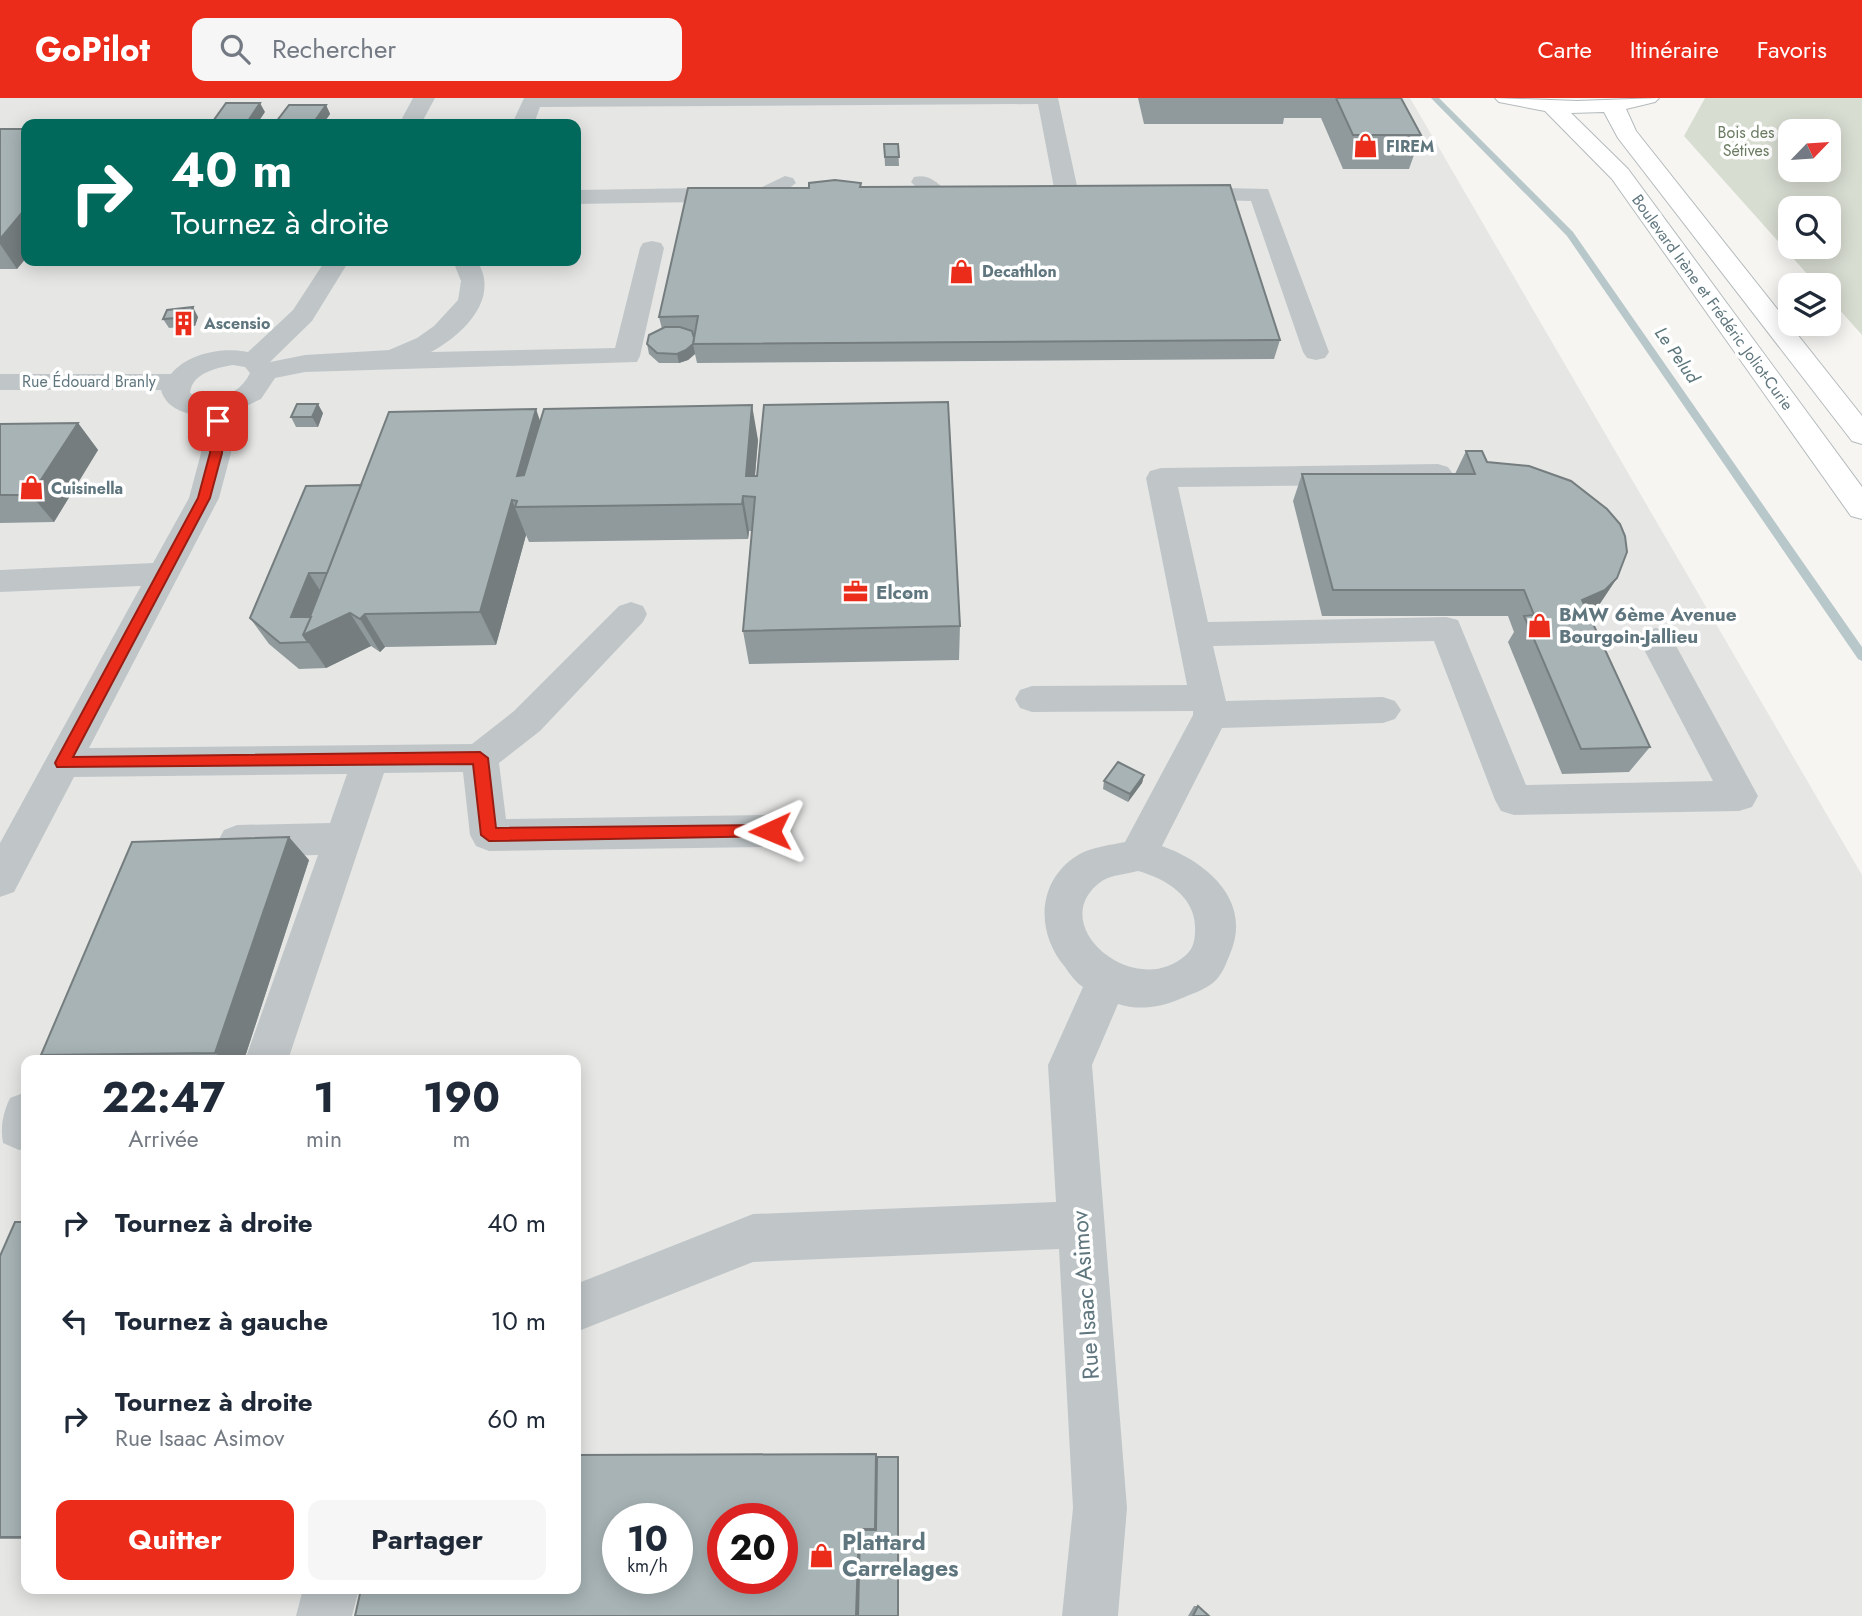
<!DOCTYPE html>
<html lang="fr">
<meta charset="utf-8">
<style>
:root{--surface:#fff;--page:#f6f6f7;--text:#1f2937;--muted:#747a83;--accent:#ec2c1b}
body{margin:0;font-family:Jost,sans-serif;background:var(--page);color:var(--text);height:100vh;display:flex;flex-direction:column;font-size:26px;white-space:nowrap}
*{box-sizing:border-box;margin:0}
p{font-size:23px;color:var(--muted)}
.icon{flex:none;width:38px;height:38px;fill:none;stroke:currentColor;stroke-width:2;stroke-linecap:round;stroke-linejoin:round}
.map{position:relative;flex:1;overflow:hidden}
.side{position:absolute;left:21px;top:957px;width:560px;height:539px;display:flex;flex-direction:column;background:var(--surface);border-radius:14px;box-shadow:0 4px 18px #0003}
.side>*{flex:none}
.top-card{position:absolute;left:21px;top:21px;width:560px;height:147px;border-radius:14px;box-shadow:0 4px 18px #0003;background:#00695c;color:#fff;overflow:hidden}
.needle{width:46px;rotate:65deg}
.controls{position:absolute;left:1778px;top:21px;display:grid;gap:14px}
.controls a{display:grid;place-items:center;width:63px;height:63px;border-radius:14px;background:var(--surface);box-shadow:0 4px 18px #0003;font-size:35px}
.speed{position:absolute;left:602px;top:1405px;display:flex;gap:14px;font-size:35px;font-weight:700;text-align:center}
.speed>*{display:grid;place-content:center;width:91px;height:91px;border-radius:50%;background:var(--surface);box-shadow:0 4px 18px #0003;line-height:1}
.speed small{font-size:18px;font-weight:400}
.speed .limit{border:10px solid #d22;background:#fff;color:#111}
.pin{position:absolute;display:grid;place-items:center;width:60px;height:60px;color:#fff;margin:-30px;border-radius:14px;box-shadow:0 4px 10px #0006}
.me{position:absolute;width:77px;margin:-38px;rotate:269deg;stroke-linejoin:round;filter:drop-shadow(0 0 5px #0008)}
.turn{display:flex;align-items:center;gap:24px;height:147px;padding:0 35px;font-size:32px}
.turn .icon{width:91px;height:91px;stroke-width:2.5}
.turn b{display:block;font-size:49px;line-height:60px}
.eta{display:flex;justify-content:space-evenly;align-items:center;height:119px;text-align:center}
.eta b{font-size:42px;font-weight:700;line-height:49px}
.primary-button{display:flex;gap:14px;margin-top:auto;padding:14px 35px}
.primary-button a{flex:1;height:80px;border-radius:14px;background:var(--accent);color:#fff;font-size:28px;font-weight:700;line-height:80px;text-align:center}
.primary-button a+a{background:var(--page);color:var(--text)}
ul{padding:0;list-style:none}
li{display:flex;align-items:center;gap:21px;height:98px;padding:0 35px}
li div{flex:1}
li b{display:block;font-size:26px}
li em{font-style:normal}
header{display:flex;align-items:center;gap:42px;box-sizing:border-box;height:98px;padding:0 35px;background:var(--accent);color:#fff}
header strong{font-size:33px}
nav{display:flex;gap:38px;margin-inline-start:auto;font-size:24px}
.search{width:490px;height:63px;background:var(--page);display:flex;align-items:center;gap:18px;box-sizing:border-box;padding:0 24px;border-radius:14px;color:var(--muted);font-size:26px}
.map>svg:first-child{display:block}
.built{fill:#e6e7e5;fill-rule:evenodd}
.green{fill:#d8ddd2;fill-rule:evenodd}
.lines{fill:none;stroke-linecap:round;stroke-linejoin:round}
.stream{fill:#b8c8ca;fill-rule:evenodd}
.major-casing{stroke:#b4babc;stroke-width:2}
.minor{fill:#c0c6c8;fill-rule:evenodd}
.major{fill:#fff;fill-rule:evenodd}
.wall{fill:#909a9c}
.shaded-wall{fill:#757d7f}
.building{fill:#a7b3b5;stroke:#757d7f;stroke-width:2;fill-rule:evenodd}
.route{fill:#ec2c1b;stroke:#991d12;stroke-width:2}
.labels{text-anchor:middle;stroke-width:7;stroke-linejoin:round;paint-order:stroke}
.far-park-label{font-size:16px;fill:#6b7b62;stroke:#fff}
.far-poi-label{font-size:16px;font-weight:bold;fill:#5f767e;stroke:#fff;text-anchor:start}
.far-street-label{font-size:16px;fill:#5f767e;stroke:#fff}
.far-water-label{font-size:18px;font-style:italic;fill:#5a767b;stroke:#fff}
.poi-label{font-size:19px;font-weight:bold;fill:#5f767e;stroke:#fff;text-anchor:start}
.near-street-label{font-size:23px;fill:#5f767e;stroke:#fff}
.near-poi-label{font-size:23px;font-weight:bold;fill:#5f767e;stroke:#fff;text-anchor:start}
</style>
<header>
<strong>GoPilot</strong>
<div class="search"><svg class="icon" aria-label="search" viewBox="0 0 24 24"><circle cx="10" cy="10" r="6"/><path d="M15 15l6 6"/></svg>Rechercher</div>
<nav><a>Carte</a><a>Itinéraire</a><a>Favoris</a></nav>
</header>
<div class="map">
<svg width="1862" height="1518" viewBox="0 0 1862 1518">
<rect width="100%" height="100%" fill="#f6f5f2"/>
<path class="built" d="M0 0H1410L1862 777V1518H0ZM26 26H576V163H26ZM26 962H576V1491H26ZM618 1421H677V1480H618ZM723 1421H782V1480H723Z"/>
<path class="green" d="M1705 0H1862V237L1829 200V187H1817L1684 38ZM1790 33H1829V72H1790ZM1790 110H1829V149H1790Z"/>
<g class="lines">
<path class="stream" d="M1431 0H1439L1573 134 1862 549V563L1858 561 1567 138Z"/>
<defs>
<path id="major" d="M1495 0 1577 3 1659 0 1655 4 1626 11 1636 33 1862 318V346L1852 343 1618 40 1604 14 1571 15 1628 71 1862 389V421L1851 418 1612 81 1545 13 1499 4Z"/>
</defs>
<use href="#major" class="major-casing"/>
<g class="minor">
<path d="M413 0H435L421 26H399Z"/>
<path d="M524 0H1058L1079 97 1075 102 1067 104 940 106 932 104 911 84 914 79C928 76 935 83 946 92L1054 90 1038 6 540 9 534 26H512Z"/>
<path d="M785 78 793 80 796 85 775 101 767 103 576 106V92L762 89Z"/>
<path d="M1181 89 1268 91 1329 254 1325 260 1316 262 1307 260 1303 254 1251 103 1173 101 1169 96 1173 91Z"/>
<path d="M652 143 661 145 664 150 640 258 637 264 305 274 275 280 261 301 234 314 231 355 219 400 89 650 472 646 514 613 619 508 631 504 643 508 647 516 643 524 540 633 499 665 506 721 770 717 783 722 789 733 783 744 770 749 489 753 476 748 470 737 463 674 384 675 288 962H245L318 757 237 759 224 754 218 743 224 732 237 727 330 725 347 676 74 679 14 794 0 799V745L141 488 0 494V472L153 465 189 400 201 355 205 318C187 317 166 311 161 292H0V276H171C188 255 223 249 248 254L293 212 325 163H349L312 223 270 264 305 257 389 252 417 240 434 228 458 202 461 183 453 163H477C501 200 463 237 431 254L615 250 640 150 643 145ZM233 267 245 269 250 275C240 297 211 308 190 295 192 275 216 270 233 267Z"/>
<path d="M1438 366 1448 369 1453 376 1448 383 1438 386 1178 389 1208 524 1446 519 1458 522 1526 687 1713 683 1639 542 1644 533 1656 530 1668 533 1758 698 1752 709 1739 713 1514 717 1501 713 1495 702 1434 543 1213 548 1226 603 1383 599 1395 603 1401 612 1395 621 1383 625 1222 630 1162 748C1207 764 1253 803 1230 856 1226 866 1222 877 1214 884 1205 892 1191 896 1180 901 1162 909 1138 913 1118 906L1092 967 1127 1410 1118 1518H1062L1073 1410 1059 1151 753 1164 576 1234V1186L753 1116 1056 1104 1048 967 1083 889C1075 884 1070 876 1065 869 1035 834 1037 782 1078 757 1091 749 1111 747 1125 744L1193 617V613L1032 614 1020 610 1015 601 1020 592 1032 588 1187 587 1146 380 1150 373 1161 370ZM1138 773C1167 781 1197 800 1195 833 1195 842 1193 851 1186 857 1134 904 1042 825 1102 783 1111 777 1127 776 1138 773Z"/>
<path d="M26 994V1051L19 1052 3 1045C0 1028 3 1015 10 1000Z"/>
<path d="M303 1491H359L352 1518H296Z"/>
</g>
<use href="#major" class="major"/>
</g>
<g class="wall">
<path d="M1138 0H1401L1421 37 1409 71H1343L1321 20H1284L1283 26H1144Z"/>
<path d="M326 7 330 16 323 26H277L276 24Z"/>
<path d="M0 31H26V160L17 171H0Z"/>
<path d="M884 46H898L899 68H885Z"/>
<path d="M861 85V89L1280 242 1274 261 697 265 695 256 688 262 679 265H659L649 256 647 246 662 231 659 219 809 90Z"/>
<path d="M167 212 198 219 195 228 169 230 163 221Z"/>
<path d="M323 315 318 329H296L291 319Z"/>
<path d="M540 323 758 342 755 378 960 528 959 562 749 566 743 533 752 433H749L748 441 529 444 526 437 496 547 385 549 380 554 371 548 326 570 299 571 269 546 250 520 361 387Z"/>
<path d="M78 325 98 352 54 424 0 425V326Z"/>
<path d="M1466 353 1487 364 1617 480 1599 507 1589 517 1650 649 1629 674 1562 676 1508 544 1514 534 1508 518H1322L1293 403 1302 376H1455Z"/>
<path d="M1144 677 1142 685 1128 704 1103 691 1104 683Z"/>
<path d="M309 762 244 962H51L41 957Z"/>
<path d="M26 1124V1441H0V1158Z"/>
<path d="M1194 1508H1198L1209 1518H1188Z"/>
</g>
<g class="shaded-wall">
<path d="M260 5 265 14 257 26H246Z"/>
<path d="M326 7 330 16 323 26H315L314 24Z"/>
<path d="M26 110V160L17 171 0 146V141Z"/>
<path d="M193 209 198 219 195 228 189 219Z"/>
<path d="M693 246 695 256 688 262 679 265 677 256Z"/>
<path d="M318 306 323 315 318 329 312 319Z"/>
<path d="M752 307 758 342 753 399 746 378Z"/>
<path d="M536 311 548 346 531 409 517 378Z"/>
<path d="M78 325 98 352 54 424 31 397Z"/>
<path d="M743 398 749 433 748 441 742 406Z"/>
<path d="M512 402 526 437 496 547 480 514Z"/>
<path d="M309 475 326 502 350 515 371 548 326 570 291 519Z"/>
<path d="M1617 480 1599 507 1586 519 1582 502Z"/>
<path d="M365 516 385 549 380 554 360 521Z"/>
<path d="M1144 677 1142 685 1128 704 1130 696Z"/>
<path d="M289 739 309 762 244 962H225L215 955Z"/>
<path d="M876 1356 879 1362 878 1433 875 1431Z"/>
<path d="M898 1359 899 1362V1518H898Z"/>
<path d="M859 1431 863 1433 861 1518H856Z"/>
</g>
<g class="building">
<path d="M1336 0H1401L1421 37H1353Z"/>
<path d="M226 5H260L246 26H211Z"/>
<path d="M289 7H326L314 24H276Z"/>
<path d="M0 31H26V110L0 141Z"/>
<path d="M884 46H898L899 59H885Z"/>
<path d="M835 82 861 85 860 89 1230 87 1280 242 693 246 698 218 659 219 688 90H809V85Z"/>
<path d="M193 209 189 219 163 221 167 212Z"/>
<path d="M665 229H680L692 233 694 240 693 246 686 252 677 256 657 255 647 246 649 237Z"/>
<path d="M948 304 960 528 743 533 755 399 743 398 742 406 515 409 517 403 512 402 480 514 365 516 360 521 350 515 303 537 389 314 536 311 517 378 524 377 544 311 752 307 746 378H757L764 307Z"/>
<path d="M297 306H318L312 319H291Z"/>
<path d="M78 325 31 397H0V326Z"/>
<path d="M1466 353H1482L1487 364 1529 368 1571 383 1607 411 1620 426 1625 438 1627 454 1617 480 1605 492 1582 502 1650 649 1581 651 1524 518 1534 517 1524 492H1333L1302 376H1475Z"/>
<path d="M361 387 327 475H309L291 519H311L303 537 308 544 280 545 250 520 306 388Z"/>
<path d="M1118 664 1144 677 1130 696 1104 683Z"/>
<path d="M289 739 215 955 41 957 132 744Z"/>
<path d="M15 1124H26V1439H0V1158Z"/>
<path d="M876 1356 875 1431H859L856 1518H355L361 1491H576V1357ZM618 1421H677V1480H618ZM723 1421H782V1480H723Z"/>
<path d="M877 1359H898V1518H858L860 1432H876Z"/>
<path d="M1198 1508 1209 1518H1193Z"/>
</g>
<path class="route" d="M218 319 224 323 222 355 210 400 73 659 480 654 488 660 496 730 770 727 777 733 775 738 489 743 481 737 473 666 57 669 55 665 57 661 198 400 210 355 212 323Z"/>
<defs>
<symbol id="shop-bare" viewBox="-9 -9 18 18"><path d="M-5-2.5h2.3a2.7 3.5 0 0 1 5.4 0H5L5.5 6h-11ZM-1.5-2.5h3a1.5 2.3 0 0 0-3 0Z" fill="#ec2c1b" stroke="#fff" stroke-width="2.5" paint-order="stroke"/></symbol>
<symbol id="building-bare" viewBox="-9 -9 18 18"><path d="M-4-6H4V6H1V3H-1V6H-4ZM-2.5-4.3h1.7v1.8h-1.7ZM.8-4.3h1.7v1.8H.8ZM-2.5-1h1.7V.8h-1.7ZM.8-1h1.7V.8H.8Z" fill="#ec2c1b" stroke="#fff" stroke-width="2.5" paint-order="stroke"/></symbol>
<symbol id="office-bare" viewBox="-9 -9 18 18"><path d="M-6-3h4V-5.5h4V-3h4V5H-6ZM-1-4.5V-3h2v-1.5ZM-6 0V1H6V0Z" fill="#ec2c1b" stroke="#fff" stroke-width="2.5" paint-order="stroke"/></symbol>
</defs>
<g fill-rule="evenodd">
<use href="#shop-bare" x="1348" y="30" width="35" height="35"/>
<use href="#shop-bare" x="944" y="156" width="35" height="35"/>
<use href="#building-bare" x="166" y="208" width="35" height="35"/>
<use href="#shop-bare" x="14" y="372" width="35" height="35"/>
<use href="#office-bare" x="838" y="476" width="35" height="35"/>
<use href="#shop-bare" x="1522" y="510" width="35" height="35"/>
<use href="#shop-bare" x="804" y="1440" width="35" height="35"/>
</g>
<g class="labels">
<g class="far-park-label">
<text x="1746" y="40">Bois des<tspan x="1746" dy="18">Sétives</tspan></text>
</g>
<g class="far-poi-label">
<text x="1386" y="54">FIREM</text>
<text x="982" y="179">Decathlon</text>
<text x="204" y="231">Ascensio</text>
<text x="51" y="396">Cuisinella</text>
</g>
<g class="far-street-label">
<text transform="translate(1713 204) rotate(54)" y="6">Boulevard Irène et Frédéric Joliot-Curie</text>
<text x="89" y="289">Rue Édouard Branly</text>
</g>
<g class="far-water-label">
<text transform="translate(1677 257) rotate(55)" y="6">Le Pelud</text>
</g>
<g class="poi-label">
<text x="876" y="501">Elcom</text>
<text x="1559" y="523">BMW 6ème Avenue<tspan x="1559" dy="22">Bourgoin-Jallieu</tspan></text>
</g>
<g class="near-street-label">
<text transform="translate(1085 1197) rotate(-94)" y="8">Rue Isaac Asimov</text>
</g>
<g class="near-poi-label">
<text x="842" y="1452">Plattard<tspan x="842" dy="26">Carrelages</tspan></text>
</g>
</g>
</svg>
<div class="controls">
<a><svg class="needle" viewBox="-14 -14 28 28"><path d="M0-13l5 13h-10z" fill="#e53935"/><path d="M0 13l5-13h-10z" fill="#747a83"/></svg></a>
<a><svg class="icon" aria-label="search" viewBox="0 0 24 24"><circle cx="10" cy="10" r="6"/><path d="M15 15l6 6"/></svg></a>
<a><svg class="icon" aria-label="layers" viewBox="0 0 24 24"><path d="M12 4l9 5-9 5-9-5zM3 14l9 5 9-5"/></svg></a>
</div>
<div class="speed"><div>10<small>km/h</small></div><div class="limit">20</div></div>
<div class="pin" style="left:218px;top:323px;background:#d93025"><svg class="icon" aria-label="arrive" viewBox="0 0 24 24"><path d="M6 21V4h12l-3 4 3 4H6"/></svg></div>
<svg class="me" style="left:770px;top:733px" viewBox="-20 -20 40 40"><path d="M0-17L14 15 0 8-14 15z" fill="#ec2c1b" stroke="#fff" stroke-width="4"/></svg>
<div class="top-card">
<div class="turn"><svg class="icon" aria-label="right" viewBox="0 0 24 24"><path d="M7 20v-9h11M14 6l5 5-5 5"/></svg><div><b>40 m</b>Tournez à droite</div></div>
</div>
<section class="side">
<div class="eta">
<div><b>22:47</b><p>Arrivée</p></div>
<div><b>1</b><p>min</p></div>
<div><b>190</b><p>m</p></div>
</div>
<ul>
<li><svg class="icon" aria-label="right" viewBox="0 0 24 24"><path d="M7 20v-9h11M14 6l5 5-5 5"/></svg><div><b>Tournez à droite</b></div><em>40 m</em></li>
<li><svg class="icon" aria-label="left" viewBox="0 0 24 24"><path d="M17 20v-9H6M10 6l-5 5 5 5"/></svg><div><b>Tournez à gauche</b></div><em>10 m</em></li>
<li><svg class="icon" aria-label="right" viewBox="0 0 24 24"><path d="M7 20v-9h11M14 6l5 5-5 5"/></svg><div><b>Tournez à droite</b><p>Rue Isaac Asimov</p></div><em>60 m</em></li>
</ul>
<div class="primary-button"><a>Quitter</a><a>Partager</a></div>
</section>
</div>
